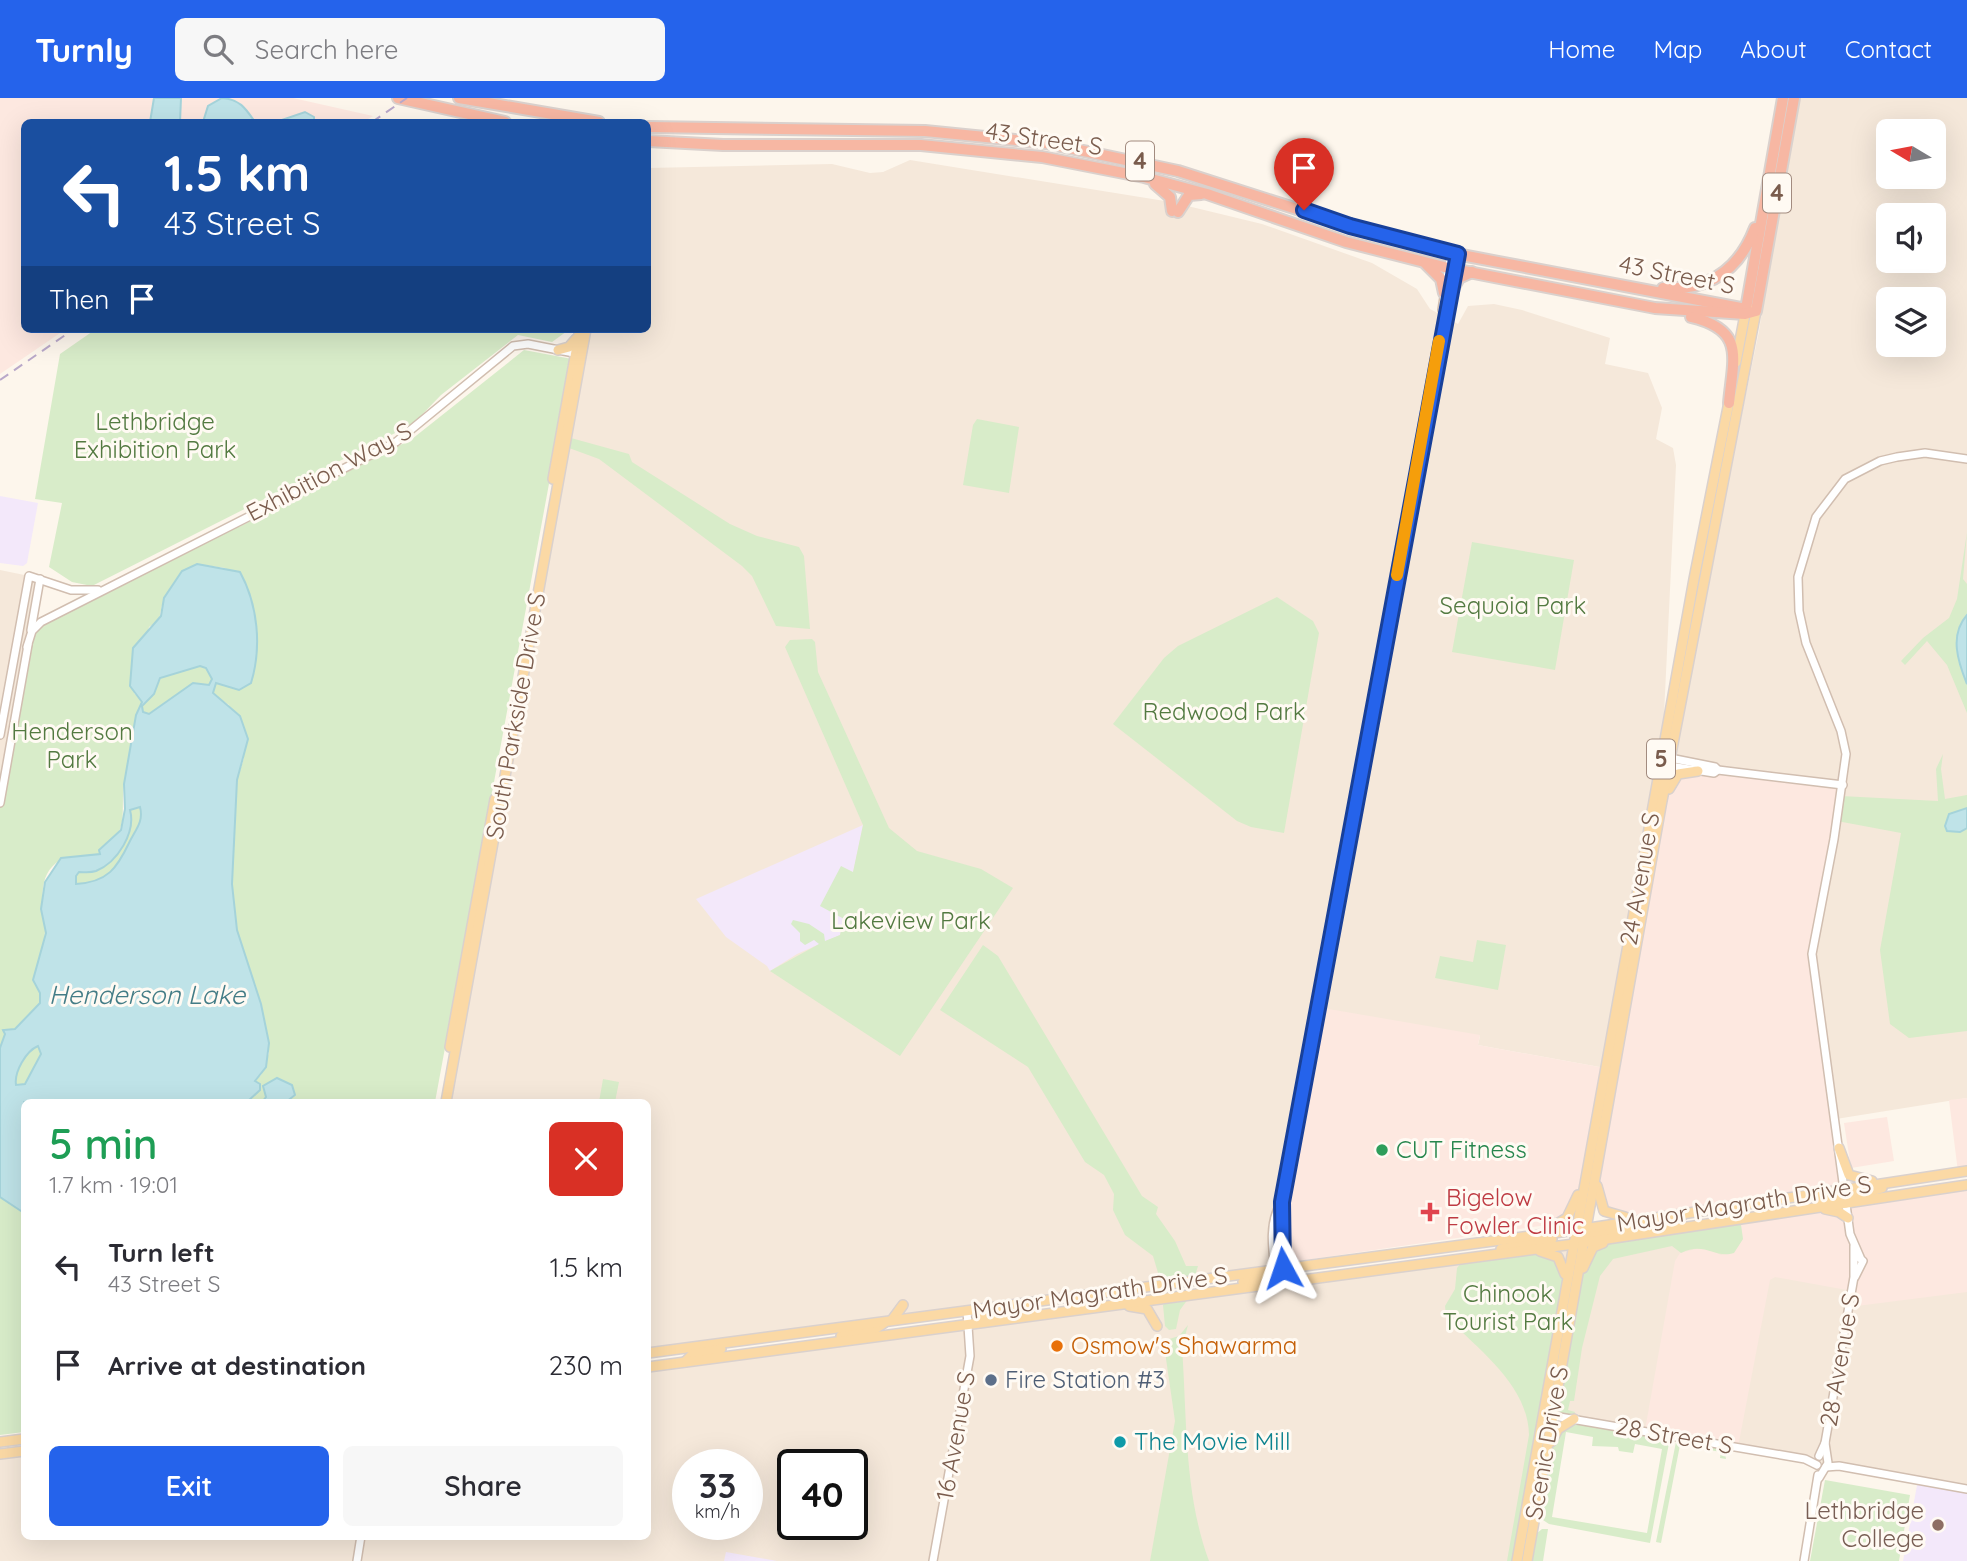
<!DOCTYPE html>
<meta charset="utf-8">
<style>
:root{--surface:#fff;--page:#f7f7f7;--text:#2b2b33;--muted:#7c7c81;--accent:#2563eb}
body{margin:0;font-family:Quicksand,sans-serif;background:var(--page);color:var(--text);height:100vh;display:flex;flex-direction:column;font-size:26px;white-space:nowrap}
*{box-sizing:border-box;margin:0}
p{font-size:23px;color:var(--muted)}
.icon{flex:none;width:38px;height:38px;fill:none;stroke:currentColor;stroke-width:2;stroke-linecap:round;stroke-linejoin:round}
.map{position:relative;flex:1;overflow:hidden}
.sheet{position:absolute;left:21px;top:1001px;width:630px;height:441px;display:flex;flex-direction:column;background:var(--surface);border-radius:10px;box-shadow:0 7px 28px #0002}
.sheet>*{flex:none}
.guide{position:absolute;left:21px;top:21px;width:630px;height:214px;border-radius:10px;box-shadow:0 7px 28px #0002;background:#1a4fa0;color:#fff;overflow:hidden}
.needle{width:46px;rotate:280deg}
.tools{position:absolute;left:1876px;top:21px;display:grid;gap:14px}
.tools a{display:grid;place-items:center;width:70px;height:70px;border-radius:10px;background:var(--surface);box-shadow:0 7px 28px #0002;font-size:35px}
.speed{position:absolute;left:672px;top:1351px;display:flex;gap:14px;font-size:35px;font-weight:700;text-align:center}
.speed>*{display:grid;place-content:center;width:91px;height:91px;border-radius:50%;background:var(--surface);box-shadow:0 7px 28px #0002;line-height:1}
.speed small{font-size:18px;font-weight:400}
.speed .limit{border:4px solid #111;border-radius:10px;background:#fff;color:#111}
.pin{position:absolute;display:grid;place-items:center;width:60px;height:60px;color:#fff;margin:-72px -30px;border-radius:50% 50% 50% 0;rotate:-45deg;box-shadow:0 0 7px #0007}
.pin .icon{rotate:45deg}
.me{position:absolute;width:77px;margin:-38px;rotate:355deg;stroke-linejoin:round;filter:drop-shadow(0 0 5px #0008)}
.turn{display:flex;align-items:center;gap:24px;height:147px;padding:0 28px;font-size:32px}
.turn .icon{width:91px;height:91px;stroke-width:2.5}
.turn b{display:block;font-size:49px;line-height:60px}
.then{display:flex;align-items:center;height:66px;padding:0 28px;background:#0003;gap:14px;font-size:26px}
.round{display:grid;place-items:center;flex:none;width:74px;height:74px;border-radius:10px;background:var(--page)}
.head{display:flex;align-items:center;justify-content:space-between;height:119px;padding:0 28px}
h1{font-size:42px;font-weight:600;line-height:52px;color:#1e9e55}
.cta{display:flex;gap:14px;margin-top:auto;padding:14px 28px}
.cta a{flex:1;height:80px;border-radius:10px;background:var(--accent);color:#fff;font-size:28px;font-weight:600;line-height:80px;text-align:center}
.cta a+a{background:var(--page);color:var(--text)}
ul{padding:0;list-style:none}
li{display:flex;align-items:center;gap:21px;height:98px;padding:0 28px}
li div{flex:1}
li b{display:block;font-size:26px}
li em{font-style:normal}
header{display:flex;align-items:center;gap:42px;box-sizing:border-box;height:98px;padding:0 35px;background:var(--accent);color:#fff}
header strong{font-size:33px}
nav{display:flex;gap:38px;margin-inline-start:auto;font-size:24px}
.search{width:490px;height:63px;background:var(--page);display:flex;align-items:center;gap:18px;box-sizing:border-box;padding:0 24px;border-radius:10px;color:var(--muted);font-size:26px}
.map>svg:first-child{display:block}
.residential{fill:#f5e8da;fill-rule:evenodd}
.commercial{fill:#fde8e0}
.education{fill:#f3e8fa}
.green{fill:#d8ecc9;fill-rule:evenodd}
.water{fill:#bfe3e8;stroke:#a5d3da;stroke-width:2;fill-rule:evenodd}
.lines{fill:none;stroke-linecap:round;stroke-linejoin:round}
.minor-casing{stroke:#d1beb0;stroke-width:10}
.major-casing{stroke:#dad1cd;stroke-width:12}
.highway-casing{stroke:#dad1cd;stroke-width:14}
.minor{stroke:#fff;stroke-width:7}
.major{stroke:#fbd9a5;stroke-width:9}
.highway{stroke:#f7b7a3;stroke-width:10}
.rail{stroke:#b9a8c9;stroke-width:2;stroke-dasharray:10 7;stroke-linecap:butt}
.route-casing{stroke:#184099;stroke-width:18}
.route{stroke:#2563eb;stroke-width:12}
.slow{stroke:#f59e0b;stroke-width:12}
.leisure-dot{fill:#2e9e5b;stroke:#fffaf3;stroke-width:2.5}
.health-dot{fill:#e0444e;stroke:#fffaf3;stroke-width:2.5}
.food-dot{fill:#e8710a;stroke:#fffaf3;stroke-width:2.5}
.service-dot{fill:#5c6f8a;stroke:#fffaf3;stroke-width:2.5}
.culture-dot{fill:#0f9aa8;stroke:#fffaf3;stroke-width:2.5}
.education-dot{fill:#8d6e63;stroke:#fffaf3;stroke-width:2.5}
.labels{text-anchor:middle;stroke-width:6;stroke-linejoin:round;paint-order:stroke}
.shield{fill:#fffaf3;stroke:#a28b7f;stroke-width:2}
.shield-label{font-size:23px;font-weight:bold;fill:#7a5c4d}
.street-label{font-size:24px;fill:#7a5c4d;stroke:#fffaf3}
.park-label{font-size:24px;fill:#537a41;stroke:#fffaf3}
.leisure-label{font-size:24px;fill:#27864d;stroke:#fffaf3;text-anchor:start}
.health-label{font-size:24px;fill:#be3a42;stroke:#fffaf3;text-anchor:start}
.food-label{font-size:24px;fill:#c56008;stroke:#fffaf3;text-anchor:start}
.service-label{font-size:24px;fill:#4e5e75;stroke:#fffaf3;text-anchor:start}
.culture-label{font-size:24px;fill:#0d838f;stroke:#fffaf3;text-anchor:start}
.education-label{font-size:24px;fill:#785e54;stroke:#fffaf3;text-anchor:end}
.water-label{font-size:26px;font-style:italic;fill:#437c86;stroke:#fffaf3}
</style>
<header>
<strong>Turnly</strong>
<div class="search"><svg class="icon" aria-label="search" viewBox="0 0 24 24"><circle cx="10" cy="10" r="6"/><path d="M15 15l6 6"/></svg>Search here</div>
<nav><a>Home</a><a>Map</a><a>About</a><a>Contact</a></nav>
</header>
<div class="map">
<svg width="1967" height="1463" viewBox="0 0 1967 1463">
<rect width="100%" height="100%" fill="#fdf6ec"/>
<g class="residential">
<path d="M1795 0H1967V1000L1836 1021 1812 856 1834 744 1669 668 1759 233ZM1888 33H1934V79H1888ZM1888 117H1934V163H1888ZM1888 201H1934V247H1888Z"/>
<path d="M910 62 1171 104 1262 126 1372 165 1417 191 1430 211 1458 226 1468 208 1494 206 1522 212 1610 240 1605 266 1648 275 1662 310 1656 341 1673 350 1676 367 1662 658 1605 970 1478 947 1480 938 1282 1104 1276 1112 1275 1171 648 1255V1004H446L586 231H648V70L832 66 870 75 883 74Z"/>
<path d="M0 472 34 479 39 491 0 705Z"/>
<path d="M1967 1087V1391L1552 1318 1583 1144Z"/>
<path d="M1574 1146 1517 1463H0V1356L24 1353V1438H648V1269ZM688 1367H747V1426H688ZM793 1367H852V1426H793Z"/>
</g>
<g class="commercial">
<path d="M0 0H293L373 18 363 24H24V231H66L0 276Z"/>
<path d="M1698 673 1843 687 1812 856 1844 1090 1647 1120 1613 1118 1600 1107 1596 1077 1661 708 1672 682Z"/>
<path d="M1317 909 1480 937 1478 947 1605 970 1576 1102 1561 1125 1278 1166 1277 1128Z"/>
<path d="M1967 1000V1073L1958 1074 1949 1002Z"/>
<path d="M1887 1019 1894 1063 1851 1070 1844 1025Z"/>
<path d="M1967 1087V1194L1849 1209 1852 1193 1775 1179 1770 1182 1738 1349 1645 1332 1675 1163 1680 1155 1704 1149 1721 1157 1733 1155 1743 1141 1740 1120Z"/>
</g>
<g class="education">
<path d="M0 398 38 405 27 465 23 468 0 465Z"/>
<path d="M863 727 840 837 797 856 770 873 767 868 726 839 696 801Z"/>
<path d="M1918 1382 1967 1391V1463H1903Z"/>
<path d="M726 1454 777 1463H724Z"/>
</g>
<g class="green">
<path d="M96 231H570L552 244 518 237 441 297 413 326 92 488 72 484 49 469 62 405 35 401 60 256Z"/>
<path d="M524 252 572 261 435 1004H247L255 993V983L261 977 269 955V945L261 905 237 832 232 786 237 682 244 660 229 607 213 596 216 585 224 586 255 566V525L225 470 197 466 162 507 159 522 149 529 134 595 142 604C133 622 129 663 124 685 120 712 131 736 100 752V756C87 760 68 756 56 765 35 782 45 811 45 833 45 849 36 867 33 882L40 895V905L15 931 7 933 0 950V705L27 549 36 528 239 422V429L412 341Z"/>
<path d="M977 321 1019 329 1009 395 963 387 973 327Z"/>
<path d="M571 340 629 356 632 364 730 426 757 438 799 449 804 458 810 531 776 528 752 478 742 468 599 361 569 350Z"/>
<path d="M1967 434 1963 481 1967 486V615L1947 567 1927 543 1905 567 1901 563 1923 540 1949 520 1957 501Z"/>
<path d="M1472 444 1574 462 1555 572 1452 554Z"/>
<path d="M1277 499 1313 523 1319 535 1284 735 1251 729 1237 723 1113 626 1164 560 1178 548Z"/>
<path d="M812 541 815 544 818 574 889 730 917 753 981 771 1013 790 900 958 770 873 819 846 814 842 805 847 800 843V835L791 826 793 822 809 826 824 836 825 843 840 837 844 821 820 808 841 768 853 774 863 727 785 549 790 542Z"/>
<path d="M200 568 206 570 212 581 209 587 193 585 149 616 143 614 142 608 154 596 160 580Z"/>
<path d="M1943 656 1941 671 1945 701 1967 697V933L1909 940 1890 926 1880 852 1901 735 1837 723 1841 698 1938 703 1936 671Z"/>
<path d="M140 709C144 724 135 732 129 745 117 770 108 784 76 787V778L80 774C118 770 120 752 132 719L130 712Z"/>
<path d="M1477 842 1506 847 1498 892 1435 880 1440 858 1473 864Z"/>
<path d="M983 847 998 858 1142 1098 1158 1109 1156 1116 1175 1143 1186 1168H1198L1195 1178 1164 1181 1159 1178 1153 1158 1125 1137 1113 1112 1114 1096 1104 1077 1085 1064 1028 969 940 912Z"/>
<path d="M38 948 41 956 25 986 16 987C14 974 26 954 38 948Z"/>
<path d="M603 981 619 984 615 1004H599Z"/>
<path d="M0 1099 24 1115V1334L0 1337Z"/>
<path d="M1740 1120 1743 1141 1734 1155C1715 1161 1704 1143 1681 1155L1672 1148 1613 1161 1600 1178 1582 1250 1574 1303H1570L1568 1312 1575 1314 1573 1321 1552 1318 1581 1177 1596 1147Z"/>
<path d="M1541 1155 1553 1158 1564 1178 1515 1463H1507L1529 1337C1528 1288 1482 1255 1450 1222L1446 1217 1445 1208 1455 1191 1457 1170 1461 1165Z"/>
<path d="M1188 1201 1180 1212 1176 1231 1169 1232 1165 1228 1163 1207 1166 1204Z"/>
<path d="M1188 1227 1182 1249C1187 1319 1184 1396 1209 1463H1150L1175 1323 1164 1247 1166 1242 1179 1238Z"/>
<path d="M1581 1326 1667 1342 1669 1345 1650 1445 1549 1426 1543 1422 1541 1413C1546 1387 1544 1323 1581 1326ZM1566 1334 1593 1339 1592 1348 1618 1349 1619 1353 1633 1355 1635 1346 1662 1351 1647 1435 1552 1419Z"/>
<path d="M1676 1344 1724 1350 1726 1361 1720 1360 1721 1354 1680 1347 1661 1445 1656 1444Z"/>
<path d="M1825 1382 1910 1397 1899 1463H1810Z"/>
<path d="M1542 1431H1548L1543 1463H1532L1536 1436Z"/>
</g>
<g class="water">
<path d="M154 0H181L180 24H150Z"/>
<path d="M222 0C240 1 246 11 255 24H203L208 8Z"/>
<path d="M305 14 314 19V24H276Z"/>
<path d="M197 466 240 474C258 507 262 549 251 585L239 592 216 585 213 595 240 618 248 641 237 682 232 786 237 832 261 906 269 945 266 969 255 983 260 986V992L247 1004H24V1115L0 1099V950L5 936 3 932 15 931 40 905V895L33 882 46 835 41 811 45 784 61 760 100 756 99 752 121 732 125 711 124 686 136 617 142 604 130 588 133 550 161 518 164 500 182 473ZM200 568 206 570 212 581 209 587 193 585 149 616 143 614 142 608 154 596 160 580ZM140 709C144 724 135 732 129 745 117 770 108 784 76 786V778L79 774C85 774 90 775 96 773 118 764 136 734 130 712ZM38 948 41 956 25 986 16 987C14 974 26 953 38 948Z"/>
<path d="M1967 517V586C1958 564 1949 537 1967 517Z"/>
<path d="M1967 710V730L1960 734 1947 733 1945 728 1949 716Z"/>
<path d="M277 980 292 987 295 997 286 1004H262L266 999 263 988Z"/>
</g>
<g class="lines">
<defs>
<g id="minor">
<path d="M1442 212 1451 155"/>
<path d="M31 532 40 481"/>
<path d="M27 549 32 533 41 524 396 344 513 248 528 246 579 256"/>
<path d="M0 637 29 478 71 492H98"/>
<path d="M1665 659 1715 669 1718 672 1843 687"/>
<path d="M1664 667 1714 675 1718 672"/>
<path d="M0 705 28 547"/>
<path d="M1860 1159 1850 1136 1812 856 1834 741 1846 656 1841 633 1806 545 1799 513 1798 479 1816 419 1845 381 1880 363 1897 359 1925 355 1967 361"/>
<path d="M1855 1179 1863 1163 1857 1158"/>
<path d="M1285 1184 1280 1149 1282 1104 1458 156"/>
<path d="M1277 1185C1274 1160 1266 1126 1282 1104"/>
<path d="M1548 1317 1805 1361 1817 1367"/>
<path d="M1819 1358 1825 1345"/>
<path d="M1826 1369 1839 1368 1967 1391"/>
<path d="M1819 1380 1828 1365 1825 1345 1854 1179V1148"/>
<path d="M357 1463 361 1438"/>
<path d="M933 1463 970 1258 967 1213"/>
<path d="M1804 1463 1818 1377"/>
</g>
<g id="major">
<path d="M558 252 569 249 576 241"/>
<path d="M553 381 580 231"/>
<path d="M1669 691 1678 676 1698 673"/>
<path d="M450 949 495 701"/>
<path d="M446 1004 586 231"/>
<path d="M1839 1050 1849 1077 1872 1083"/>
<path d="M1597 1088 1604 1113 1625 1119"/>
<path d="M1819 1104 1839 1099 1844 1090"/>
<path d="M1846 1105 1852 1098 1882 1090"/>
<path d="M1825 1111 1839 1114 1848 1120"/>
<path d="M1547 1132 1567 1120 1578 1097"/>
<path d="M1580 1140 1671 1123 1682 1118"/>
<path d="M1501 1151 1552 1141"/>
<path d="M1540 1153 1558 1159 1565 1176"/>
<path d="M1583 1170 1593 1149 1603 1145"/>
<path d="M1243 1184 1279 1173"/>
<path d="M1129 1208 1147 1211 1157 1228"/>
<path d="M979 1220 1009 1212"/>
<path d="M892 1222 903 1207"/>
<path d="M841 1238 875 1231 884 1225"/>
<path d="M648 1255 1576 1132 1967 1073"/>
<path d="M685 1264 693 1256 721 1251"/>
<path d="M648 1269 1574 1146 1967 1087"/>
<path d="M0 1344 24 1341"/>
<path d="M1551 1344 1558 1331 1574 1321"/>
<path d="M0 1356 24 1353"/>
<path d="M1517 1463 1694 481 1730 299"/>
<path d="M1527 1463 1661 708 1756 213 1746 211 1736 264"/>
</g>
<g id="highway">
<path d="M398 0 505 24"/>
<path d="M459 0 599 24"/>
<path d="M648 29 925 33 1046 45 1178 73 1350 128 1451 155 1746 211 1783 0"/>
<path d="M648 43 723 47H921L1042 59 1144 79 1207 96 1346 144 1448 170 1655 210 1745 216 1756 213 1794 0"/>
<path d="M1155 86 1170 99 1172 113"/>
<path d="M1178 114 1189 97 1201 96"/>
<path d="M1426 166 1441 181 1444 195"/>
<path d="M1663 190C1709 193 1739 172 1755 130"/>
<path d="M1449 198 1459 180 1472 174"/>
<path d="M1691 219C1746 232 1733 260 1729 305"/>
</g>
</defs>
<use href="#minor" class="minor-casing"/>
<use href="#major" class="major-casing"/>
<use href="#highway" class="highway-casing"/>
<use href="#minor" class="minor"/>
<use href="#major" class="major"/>
<use href="#highway" class="highway"/>
<g class="rail">
<path d="M372 24 407 0"/>
<path d="M0 282 74 231"/>
</g>
</g>
<g class="lines">
<defs>
<path id="route" d="M1283 1170 1282 1104 1458 156 1350 128 1304 112"/>
</defs>
<use href="#route" class="route-casing"/>
<use href="#route" class="route"/>
<path class="slow" d="M1397 477 1439 243"/>
</g>
<circle class="leisure-dot" cx="1382" cy="1052" r="7"/>
<path class="health-dot" d="M1426.5 1103.5h7v7h7v7h-7v7h-7v-7h-7v-7h7z"/>
<circle class="food-dot" cx="1057" cy="1248" r="7"/>
<circle class="service-dot" cx="991" cy="1282" r="7"/>
<circle class="culture-dot" cx="1120" cy="1344" r="7"/>
<circle class="education-dot" cx="1938" cy="1427" r="7"/>
<g class="labels">
<g class="shield">
<rect x="1126" y="43.5" width="28" height="39" rx="5"/>
<rect x="1763" y="75.5" width="28" height="39" rx="5"/>
<rect x="1647" y="641.5" width="28" height="39" rx="5"/>
</g>
<g class="shield-label">
<text x="1140" y="71">4</text>
<text x="1777" y="103">4</text>
<text x="1661" y="669">5</text>
</g>
<g class="street-label">
<text transform="translate(1044 41) rotate(8)" y="8">43 Street S</text>
<text transform="translate(1677 177) rotate(11)" y="8">43 Street S</text>
<text transform="translate(329 374) rotate(-28)" y="8">Exhibition Way S</text>
<text transform="translate(516 618) rotate(-80)" y="8">South Parkside Drive S</text>
<text transform="translate(1640 781) rotate(-80)" y="8">24 Avenue S</text>
<text transform="translate(1744 1106) rotate(-9)" y="8">Mayor Magrath Drive S</text>
<text transform="translate(1100 1195) rotate(-8)" y="8">Mayor Magrath Drive S</text>
<text transform="translate(1840 1262) rotate(-80)" y="8">28 Avenue S</text>
<text transform="translate(956 1338) rotate(-80)" y="8">16 Avenue S</text>
<text transform="translate(1674 1338) rotate(10)" y="8">28 Street S</text>
<text transform="translate(1547 1345) rotate(-80)" y="8">Scenic Drive S</text>
</g>
<g class="park-label">
<text x="155" y="332">Lethbridge<tspan x="155" dy="28">Exhibition Park</tspan></text>
<text x="1513" y="516">Sequoia Park</text>
<text x="1224" y="622">Redwood Park</text>
<text x="72" y="642">Henderson<tspan x="72" dy="28">Park</tspan></text>
<text x="911" y="831">Lakeview Park</text>
<text x="1508" y="1204">Chinook<tspan x="1508" dy="28">Tourist Park</tspan></text>
</g>
<g class="leisure-label">
<text x="1396" y="1060">CUT Fitness</text>
</g>
<g class="health-label">
<text x="1446" y="1108">Bigelow<tspan x="1446" dy="28">Fowler Clinic</tspan></text>
</g>
<g class="food-label">
<text x="1071" y="1256">Osmow's Shawarma</text>
</g>
<g class="service-label">
<text x="1005" y="1290">Fire Station #3</text>
</g>
<g class="culture-label">
<text x="1134" y="1352">The Movie Mill</text>
</g>
<g class="education-label">
<text x="1924" y="1421">Lethbridge<tspan x="1924" dy="28">College</tspan></text>
</g>
<g class="water-label">
<text x="147" y="906">Henderson Lake</text>
</g>
</g>
</svg>
<div class="tools">
<a><svg class="needle" viewBox="-14 -14 28 28"><path d="M0-13l5 13h-10z" fill="#e53935"/><path d="M0 13l5-13h-10z" fill="#7c7c81"/></svg></a>
<a><svg class="icon" aria-label="sound" viewBox="0 0 24 24"><path d="M4 9h4l5-4v14l-5-4H4zM17 9q2 3 0 6"/></svg></a>
<a><svg class="icon" aria-label="layers" viewBox="0 0 24 24"><path d="M12 4l9 5-9 5-9-5zM3 14l9 5 9-5"/></svg></a>
</div>
<div class="speed"><div>33<small>km/h</small></div><div class="limit">40</div></div>
<div class="pin" style="left:1304px;top:112px;background:#d93025"><svg class="icon" aria-label="arrive" viewBox="0 0 24 24"><path d="M6 21V4h12l-3 4 3 4H6"/></svg></div>
<svg class="me" style="left:1283px;top:1170px" viewBox="-20 -20 40 40"><path d="M0-17L14 15 0 8-14 15z" fill="#2563eb" stroke="#fff" stroke-width="4"/></svg>
<div class="guide">
<div class="turn"><svg class="icon" aria-label="left" viewBox="0 0 24 24"><path d="M17 20v-9H6M10 6l-5 5 5 5"/></svg><div><b>1.5 km</b>43 Street S</div></div>
<div class="then">Then<svg class="icon" aria-label="arrive" viewBox="0 0 24 24"><path d="M6 21V4h12l-3 4 3 4H6"/></svg></div>
</div>
<section class="sheet">
<div class="head"><div><h1>5 min</h1><p>1.7 km · 19:01</p></div><a class="round" style="background:#d93025;color:#fff"><svg class="icon" aria-label="close" viewBox="0 0 24 24"><path d="M6 6l12 12M18 6L6 18"/></svg></a></div>
<ul>
<li><svg class="icon" aria-label="left" viewBox="0 0 24 24"><path d="M17 20v-9H6M10 6l-5 5 5 5"/></svg><div><b>Turn left</b><p>43 Street S</p></div><em>1.5 km</em></li>
<li><svg class="icon" aria-label="arrive" viewBox="0 0 24 24"><path d="M6 21V4h12l-3 4 3 4H6"/></svg><div><b>Arrive at destination</b></div><em>230 m</em></li>
</ul>
<div class="cta"><a>Exit</a><a>Share</a></div>
</section>
</div>
